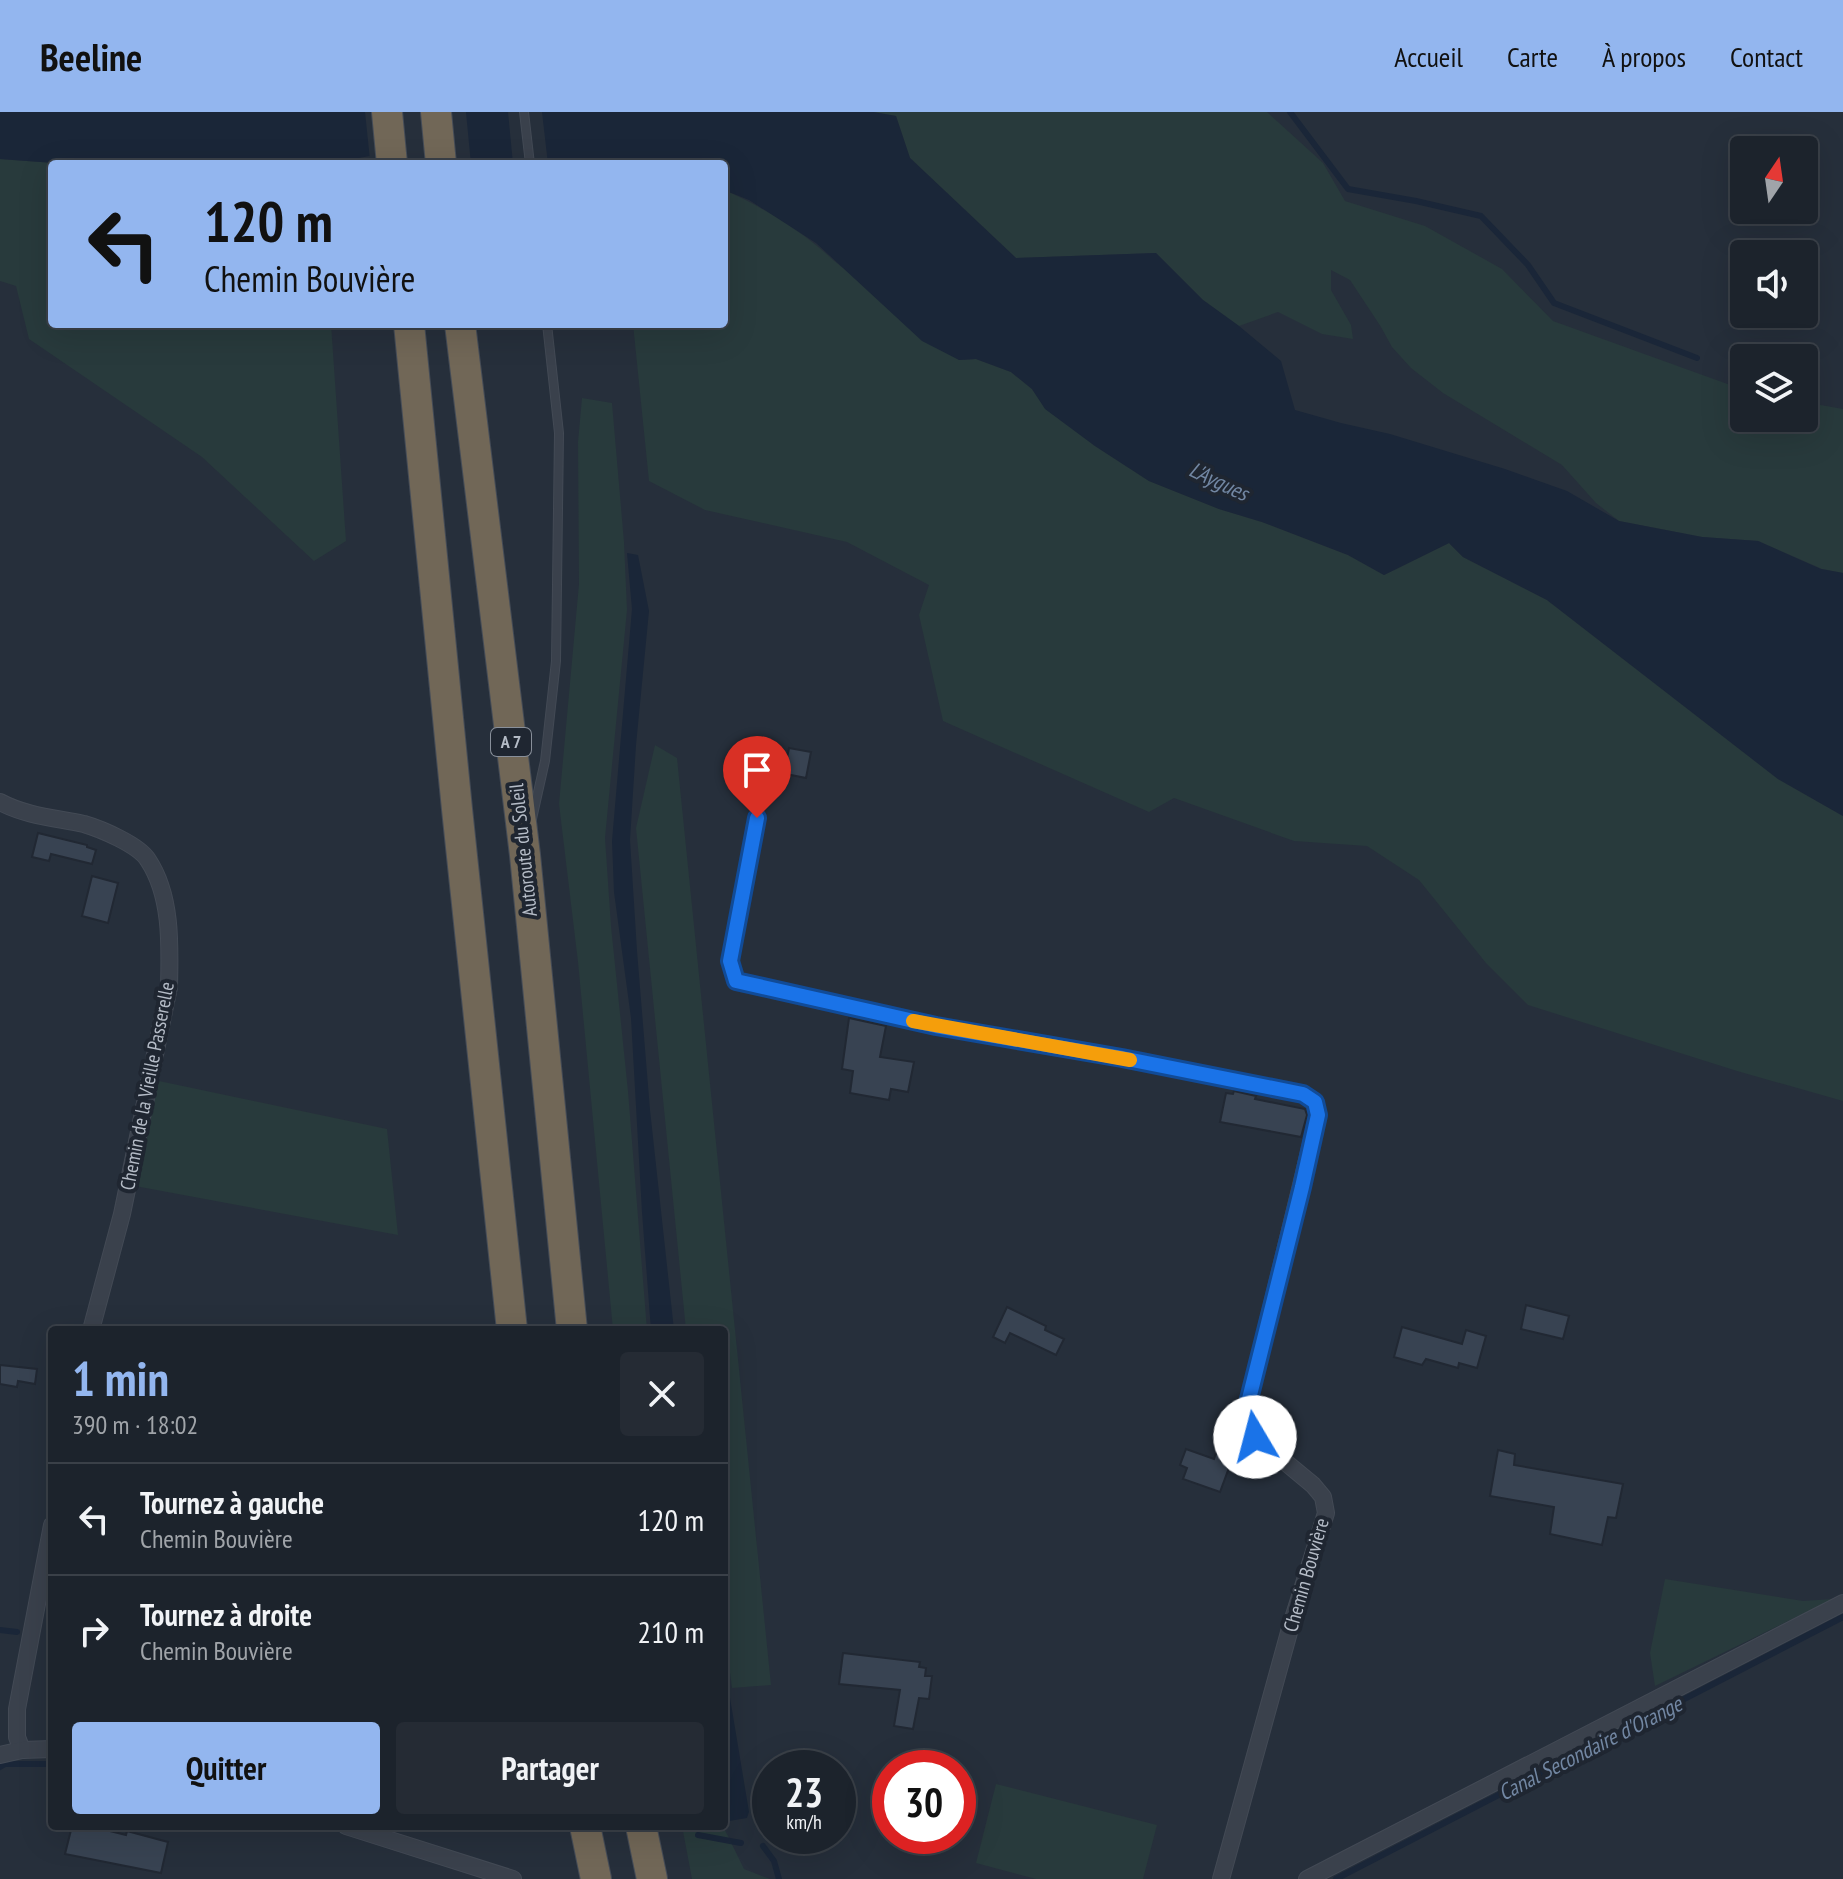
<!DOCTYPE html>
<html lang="fr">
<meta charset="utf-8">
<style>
:root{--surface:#1c232c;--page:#252b34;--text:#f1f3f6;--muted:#a0a4a9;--line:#3a4048;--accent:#93b6ef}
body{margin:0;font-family:"PT Sans Narrow",sans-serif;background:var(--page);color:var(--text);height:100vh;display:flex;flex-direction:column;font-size:30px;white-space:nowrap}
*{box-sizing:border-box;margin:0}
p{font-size:26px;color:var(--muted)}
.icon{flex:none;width:44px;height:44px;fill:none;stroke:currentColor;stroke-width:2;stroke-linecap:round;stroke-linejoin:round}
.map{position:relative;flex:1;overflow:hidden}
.side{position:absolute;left:48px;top:1214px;width:680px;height:504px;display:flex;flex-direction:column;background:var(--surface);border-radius:8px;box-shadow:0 8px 32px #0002,0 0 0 2px var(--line)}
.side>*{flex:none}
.top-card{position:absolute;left:48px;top:48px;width:680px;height:168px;border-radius:8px;box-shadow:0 8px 32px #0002,0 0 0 2px var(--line);background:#93b6ef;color:#111;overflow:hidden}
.needle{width:52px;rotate:13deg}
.buttons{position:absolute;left:1730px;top:24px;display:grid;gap:16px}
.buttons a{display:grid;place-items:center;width:88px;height:88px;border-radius:8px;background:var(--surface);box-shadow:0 8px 32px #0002,0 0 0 2px var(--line);font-size:40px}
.speed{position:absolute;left:752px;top:1638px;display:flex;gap:16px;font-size:40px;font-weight:700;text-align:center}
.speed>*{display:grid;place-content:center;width:104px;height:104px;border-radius:50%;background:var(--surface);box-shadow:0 8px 32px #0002,0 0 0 2px var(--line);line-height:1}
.speed small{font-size:20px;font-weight:400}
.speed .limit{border:12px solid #d22;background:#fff;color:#111}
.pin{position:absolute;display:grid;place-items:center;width:68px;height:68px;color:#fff;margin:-82px -34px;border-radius:50% 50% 50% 0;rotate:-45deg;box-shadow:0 0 8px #0007}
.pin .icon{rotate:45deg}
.me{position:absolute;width:88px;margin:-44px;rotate:352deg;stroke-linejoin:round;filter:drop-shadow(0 0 6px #0008)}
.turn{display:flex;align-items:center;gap:28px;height:168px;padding:0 24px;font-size:36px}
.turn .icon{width:104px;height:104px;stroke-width:2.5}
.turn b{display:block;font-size:56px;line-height:68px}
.round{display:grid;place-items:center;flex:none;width:84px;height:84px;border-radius:8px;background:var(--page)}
.summary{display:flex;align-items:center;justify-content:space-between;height:136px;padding:0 24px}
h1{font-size:48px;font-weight:600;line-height:60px;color:var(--accent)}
.cta{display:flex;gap:16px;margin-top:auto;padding:16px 24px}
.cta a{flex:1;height:92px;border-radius:8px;background:var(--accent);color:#111;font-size:32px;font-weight:600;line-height:92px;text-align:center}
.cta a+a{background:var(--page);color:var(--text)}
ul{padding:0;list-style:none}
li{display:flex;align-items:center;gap:24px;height:112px;padding:0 24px;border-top:2px solid var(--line)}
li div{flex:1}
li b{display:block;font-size:30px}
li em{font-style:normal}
header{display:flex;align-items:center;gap:48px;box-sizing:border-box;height:112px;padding:0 40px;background:var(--accent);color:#111}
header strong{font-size:38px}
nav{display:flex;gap:44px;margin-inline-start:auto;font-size:28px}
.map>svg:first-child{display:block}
.green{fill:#283a3c}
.water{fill:#1a2638}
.pier{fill:#262f3b}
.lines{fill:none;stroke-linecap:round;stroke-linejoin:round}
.stream{stroke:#1a2638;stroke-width:6}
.building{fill:#384352;stroke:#212833;stroke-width:2}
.service-casing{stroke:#434a55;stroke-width:10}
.minor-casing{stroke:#434a55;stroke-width:18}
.motorway-casing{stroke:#454c57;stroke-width:32}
.service{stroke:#3a414c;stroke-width:8}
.minor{stroke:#3a414c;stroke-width:16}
.motorway{stroke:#716757;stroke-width:30}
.route-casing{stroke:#114b97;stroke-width:20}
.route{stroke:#1a73e8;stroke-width:14}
.slow{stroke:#f59e0b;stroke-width:14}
.labels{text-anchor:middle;stroke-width:8;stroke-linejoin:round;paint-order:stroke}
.shield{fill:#1f2631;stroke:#888f9a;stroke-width:2}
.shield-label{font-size:18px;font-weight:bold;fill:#b5bcc7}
.street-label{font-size:20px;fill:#b5bcc7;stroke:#1f2631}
.water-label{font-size:22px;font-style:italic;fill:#7287a3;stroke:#1f2631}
</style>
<header>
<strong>Beeline</strong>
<nav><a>Accueil</a><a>Carte</a><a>À propos</a><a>Contact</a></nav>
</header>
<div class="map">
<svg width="1843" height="1767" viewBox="0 0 1843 1767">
<rect width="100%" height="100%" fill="#262f3b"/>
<g class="green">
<path d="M873 0H1267L1323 51 1345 89 1425 114 1502 157 1553 209 1744 278V306H1804V290L1843 297V461L1822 457 1758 429 1702 425 1619 409 1596 391 1562 353 1443 281 1411 256 1392 235 1381 215 1350 168 1331 158V178L1351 213 1353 227 1322 222 1278 200 1239 214 1203 188 1156 141 1016 146 910 46 896 4Z"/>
<path d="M0 47 68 52H52V212H331L346 429 314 449 202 345 29 227 16 174 0 169Z"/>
<path d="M724 78C760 93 805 121 833 148L959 248 976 247 1011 260 1032 277 1046 297 1095 334 1149 369 1219 397 1262 410 1348 443 1384 463 1449 431 1463 445 1547 488 1778 667 1843 704V989L1737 959 1528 893 1486 851 1419 768 1367 734 1294 729 1174 686 1149 700 943 609 919 503 929 473 847 430 705 398 649 369 633 212H724Z"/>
<path d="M582 286 612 291 624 430 627 498 605 726 611 814 628 979 647 1218H613L578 850 559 692 579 472 578 330Z"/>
<path d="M655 633 677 646 771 1573 732 1576 724 1515V1218H686L636 716Z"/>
<path d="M159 969 387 1017 398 1123 135 1074Z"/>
<path d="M1665 1467 1803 1489 1833 1487 1655 1574 1650 1541Z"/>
<path d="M958 1661C985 1671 986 1701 958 1710Z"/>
<path d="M996 1672 1157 1713 1143 1767H1036L976 1751Z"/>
<path d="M682 1714H723L744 1757 770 1767H692Z"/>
</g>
<g class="water">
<path d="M0 0H873L896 4 910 46 1016 146 1156 141 1203 188 1239 214 1281 249 1295 298 1341 311 1390 322 1505 357 1567 379 1619 409 1702 425 1758 429 1821 457 1843 461V704L1778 667 1547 488 1463 445 1449 431 1384 463 1348 443 1262 410 1219 397 1149 369 1095 334 1045 297 1032 277 1011 260 976 247 959 248 922 229 816 131 749 88 724 78V52L664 49 634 52H427L375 43 348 48 302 47 275 52H68L0 47Z"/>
<path d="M627 441 638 443 649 499 636 633 630 728 637 839 650 998 674 1218H651L642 1100 631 906 614 780 612 729 632 497Z"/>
<path d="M724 1550 749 1700 747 1706 729 1709 724 1701Z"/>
</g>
<g class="pier">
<path d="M365 0H466L471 52H409L375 47 370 48Z"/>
<path d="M508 0H542L548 52H513Z"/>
</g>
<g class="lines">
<g class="stream">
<path d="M1290 0 1348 77 1416 89 1481 104 1528 153 1554 191 1697 246"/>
<path d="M0 1518 17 1520"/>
<path d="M0 1655 5 1652H52"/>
<path d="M698 1723 741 1731"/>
<path d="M763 1734 774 1749 779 1767"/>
<path d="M1336 1767 1843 1505"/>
</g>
</g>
<g class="building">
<path d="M789 636 811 640 806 666 766 658 769 642 787 646Z"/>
<path d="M38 721 87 733V735L96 738 92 752 51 742 49 749 32 745Z"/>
<path d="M92 764 118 771 108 811 82 804Z"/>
<path d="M849 906 886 914 880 945 914 950 908 980 891 977 889 988 850 981 853 959 842 957Z"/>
<path d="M1234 979 1256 984 1255 987 1305 997 1307 1003 1301 1025 1220 1010 1226 981 1233 982Z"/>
<path d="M1526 1193 1569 1204 1563 1227 1521 1217Z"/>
<path d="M1007 1195 1046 1214 1045 1218 1064 1227 1056 1243 1010 1221 1005 1231 993 1225Z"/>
<path d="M1402 1215 1462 1232 1466 1218 1486 1224 1477 1256 1459 1251 1458 1256 1426 1247 1422 1253 1394 1245Z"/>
<path d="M0 1253 37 1257 35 1272 18 1269 17 1275 0 1272Z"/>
<path d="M1219 1332 1239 1339 1234 1354 1230 1353 1220 1380 1183 1367 1187 1356 1180 1353 1186 1337 1214 1347Z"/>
<path d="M1498 1338 1515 1342 1514 1353 1623 1372 1616 1406 1608 1405 1602 1433 1550 1422 1554 1395 1490 1384Z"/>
<path d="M843 1541 920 1550 919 1555 926 1556 925 1564H932L929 1587 919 1586 913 1617 894 1614 900 1578 839 1572Z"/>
<path d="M72 1714H90L126 1723 127 1719 168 1730 161 1761 65 1742Z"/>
</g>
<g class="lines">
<defs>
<g id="service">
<path d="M524 0 530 52"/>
<path d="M532 707 545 649 556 549 559 321 547 212"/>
</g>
<g id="minor">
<path d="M0 690C26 704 56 706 84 712 101 717 139 733 148 748 172 784 170 834 169 875L122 1102 91 1218"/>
<path d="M757 706 730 849 736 869 936 914 1122 946 1303 982 1315 990 1318 1003 1249 1287V1307L1255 1325 1313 1373 1323 1385 1326 1401 1291 1513 1221 1767"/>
<path d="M22 1638 17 1625V1597L52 1413"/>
<path d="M0 1643 22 1638 52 1637"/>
<path d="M346 1714 513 1767"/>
<path d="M1307 1767 1843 1491"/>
</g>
<g id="motorway">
<path d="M387 0 392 52"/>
<path d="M436 0 441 52"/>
<path d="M409 212 457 697 512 1218"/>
<path d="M460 212 525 743 572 1218"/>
<path d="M585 1714 596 1767"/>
<path d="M641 1714 652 1767"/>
</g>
</defs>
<use href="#service" class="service-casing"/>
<use href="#minor" class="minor-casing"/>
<use href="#motorway" class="motorway-casing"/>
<use href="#service" class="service"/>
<use href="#minor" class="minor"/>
<use href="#motorway" class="motorway"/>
</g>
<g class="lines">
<defs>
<path id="route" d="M757 706 730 849 736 869 936 914 1122 946 1303 982 1315 990 1318 1003 1302 1075 1249 1287V1307L1255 1325"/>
</defs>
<use href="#route" class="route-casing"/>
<use href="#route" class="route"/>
<path class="slow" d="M913 909 1130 948"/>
</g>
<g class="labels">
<rect class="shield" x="491" y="616" width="40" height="28" rx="6"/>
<g class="shield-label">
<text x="511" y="636">A 7</text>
</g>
<g class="street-label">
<text transform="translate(523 738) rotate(-96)" y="7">Autoroute du Soleil</text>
<text transform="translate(147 974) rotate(-79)" y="7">Chemin de la Vieille Passerelle</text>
<text transform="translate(1306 1463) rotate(-74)" y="7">Chemin Bouvière</text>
</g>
<g class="water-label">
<text transform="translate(1219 369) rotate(25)" y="8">L'Aygues</text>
<text transform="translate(1590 1636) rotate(-27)" y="8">Canal Secondaire d'Orange</text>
</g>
</g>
</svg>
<div class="buttons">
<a><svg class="needle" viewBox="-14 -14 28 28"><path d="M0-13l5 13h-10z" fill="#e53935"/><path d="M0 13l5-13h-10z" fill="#a0a4a9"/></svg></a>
<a><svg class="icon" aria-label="sound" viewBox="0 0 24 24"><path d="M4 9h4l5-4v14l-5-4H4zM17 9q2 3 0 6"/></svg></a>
<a><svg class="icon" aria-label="layers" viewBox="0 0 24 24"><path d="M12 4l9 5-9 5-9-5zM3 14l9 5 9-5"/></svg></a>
</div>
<div class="speed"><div>23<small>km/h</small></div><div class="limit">30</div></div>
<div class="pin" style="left:757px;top:706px;background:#d93025"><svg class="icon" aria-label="arrive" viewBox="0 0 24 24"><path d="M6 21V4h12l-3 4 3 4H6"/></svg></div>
<svg class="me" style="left:1255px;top:1325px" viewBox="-20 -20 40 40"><circle r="19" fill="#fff"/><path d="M0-13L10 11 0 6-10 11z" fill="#1a73e8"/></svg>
<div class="top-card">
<div class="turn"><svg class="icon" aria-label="left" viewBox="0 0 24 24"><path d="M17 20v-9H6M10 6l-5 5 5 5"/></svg><div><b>120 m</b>Chemin Bouvière</div></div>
</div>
<section class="side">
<div class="summary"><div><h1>1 min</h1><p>390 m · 18:02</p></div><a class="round"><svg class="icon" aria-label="close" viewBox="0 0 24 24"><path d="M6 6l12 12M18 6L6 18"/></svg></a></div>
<ul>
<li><svg class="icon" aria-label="left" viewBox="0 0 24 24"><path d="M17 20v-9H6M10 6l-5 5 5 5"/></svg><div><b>Tournez à gauche</b><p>Chemin Bouvière</p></div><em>120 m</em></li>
<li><svg class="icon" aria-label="right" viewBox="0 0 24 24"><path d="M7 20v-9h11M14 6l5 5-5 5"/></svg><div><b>Tournez à droite</b><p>Chemin Bouvière</p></div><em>210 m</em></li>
</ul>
<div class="cta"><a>Quitter</a><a>Partager</a></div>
</section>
</div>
